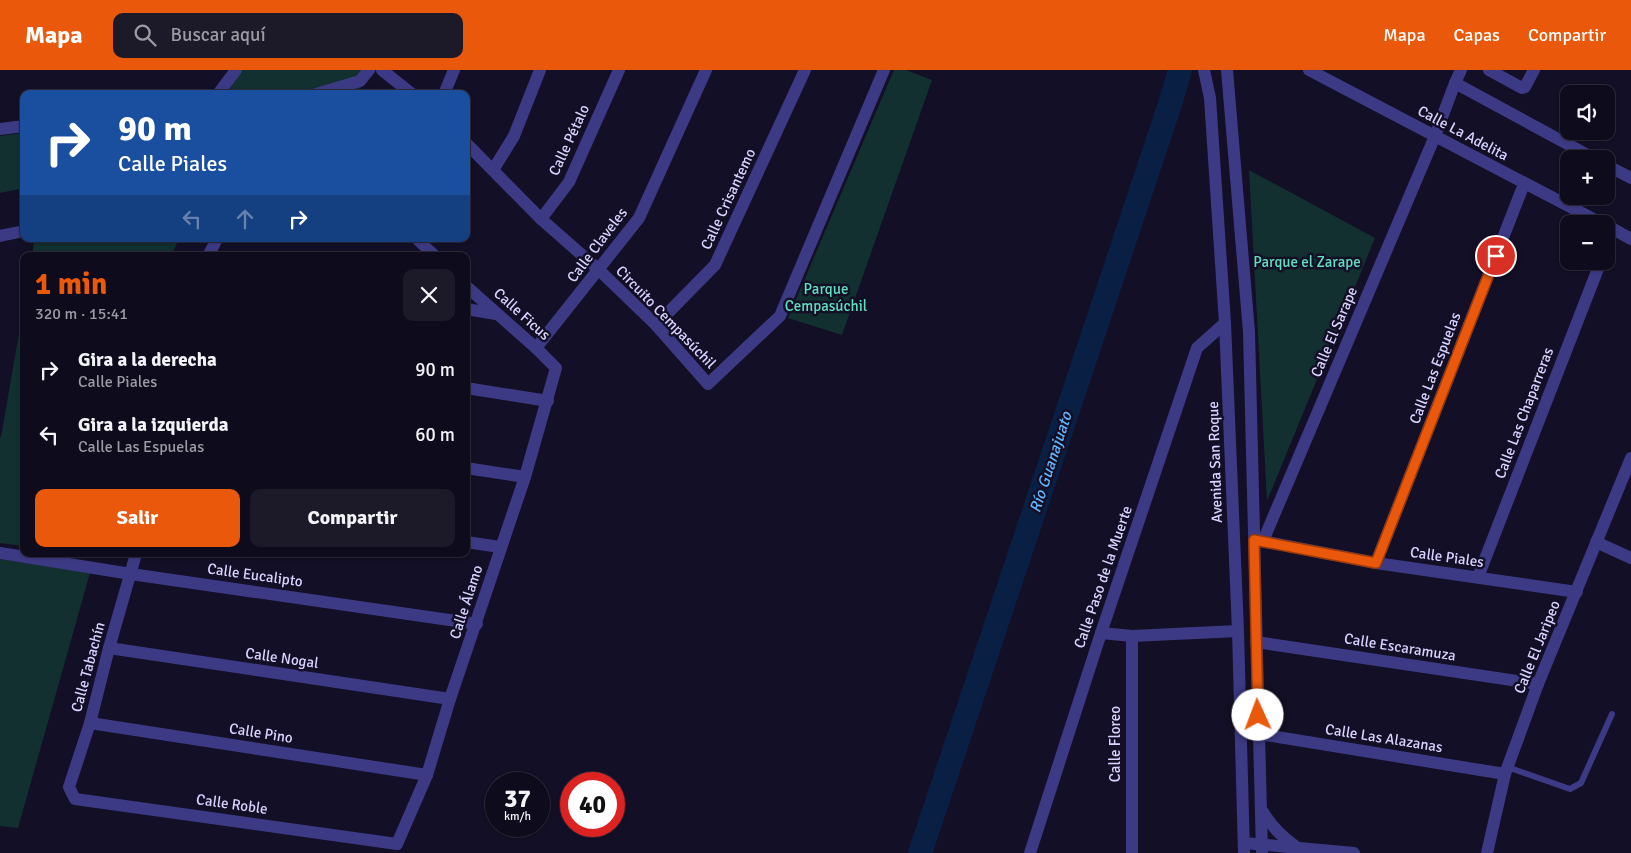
<!DOCTYPE html>
<html lang="es">
<meta charset="utf-8">
<style>
:root{--surface:#0e0b1c;--page:#1c1929;--text:#f1f3f6;--muted:#9b9ba3;--line:#2e2b3b;--accent:#ea580c}
body{margin:0;font-family:Signika,sans-serif;background:var(--page);color:var(--text);height:100vh;display:flex;flex-direction:column;font-size:19px;white-space:nowrap}
*{box-sizing:border-box;margin:0}
p{font-size:16px;color:var(--muted)}
.icon{flex:none;width:28px;height:28px;fill:none;stroke:currentColor;stroke-width:2;stroke-linecap:round;stroke-linejoin:round}
.map{position:relative;flex:1;overflow:hidden}
.details{position:absolute;left:20px;top:182px;width:450px;height:305px;display:flex;flex-direction:column;background:var(--surface);border-radius:10px;box-shadow:0 1px 4px #0004,0 0 0 1px var(--line)}
.details>*{flex:none}
.top-card{position:absolute;left:20px;top:20px;width:450px;height:152px;border-radius:10px;box-shadow:0 1px 4px #0004,0 0 0 1px var(--line);background:#1a4fa0;color:#fff;overflow:hidden}
.controls{position:absolute;left:1560px;top:15px;display:grid;gap:10px}
.controls a{display:grid;place-items:center;width:55px;height:55px;border-radius:10px;background:var(--surface);box-shadow:0 1px 4px #0004,0 0 0 1px var(--line);font-size:25px}
.speed{position:absolute;left:485px;top:702px;display:flex;gap:10px;font-size:25px;font-weight:700;text-align:center}
.speed>*{display:grid;place-content:center;width:65px;height:65px;border-radius:50%;background:var(--surface);box-shadow:0 1px 4px #0004,0 0 0 1px var(--line);line-height:1}
.speed small{font-size:12px;font-weight:400}
.speed .limit{border:8px solid #d22;background:#fff;color:#111}
.pin{position:absolute;display:grid;place-items:center;width:42px;height:42px;color:#fff;margin:-21px;border:2px solid #fff;border-radius:50%;box-shadow:0 1px 5px #0007}
.me{position:absolute;width:55px;margin:-28px;rotate:358deg;stroke-linejoin:round;filter:drop-shadow(0 0 4px #0008)}
.turn{display:flex;align-items:center;gap:18px;height:105px;padding:0 15px;font-size:22px}
.turn .icon{width:65px;height:65px;stroke-width:2.5}
.turn b{display:block;font-size:35px;line-height:42px}
.lanes{display:flex;align-items:center;height:48px;padding:0 15px;background:#0003;justify-content:center;gap:25px;direction:ltr}
.lanes .off{opacity:.35}
.round{display:grid;place-items:center;flex:none;width:52px;height:52px;border-radius:10px;background:var(--page)}
.head{display:flex;align-items:center;justify-content:space-between;height:85px;padding:0 15px}
h1{font-size:30px;font-weight:800;line-height:38px;color:var(--accent)}
.action{display:flex;gap:10px;margin-top:auto;padding:10px 15px}
.action a{flex:1;height:58px;border-radius:10px;background:var(--accent);color:#fff;font-size:20px;font-weight:800;line-height:58px;text-align:center}
.action a+a{background:var(--page);color:var(--text)}
ul{padding:0;list-style:none}
li{display:flex;align-items:center;gap:15px;height:65px;padding:0 15px}
li div{flex:1}
li b{display:block;font-size:19px}
li em{font-style:normal}
header{display:flex;align-items:center;gap:30px;box-sizing:border-box;height:70px;padding:0 25px;background:var(--accent);color:#fff}
header strong{font-size:24px}
nav{display:flex;gap:28px;margin-inline-start:auto;font-size:18px}
.search{width:350px;height:45px;background:var(--page);display:flex;align-items:center;gap:12px;box-sizing:border-box;padding:0 18px;border-radius:10px;color:var(--muted);font-size:19px}
.map>svg:first-child{display:block}
.green{fill:#12302f}
.lines{fill:none;stroke-linecap:round;stroke-linejoin:round}
.river{stroke:#0a1f44;stroke-width:24}
.service{stroke:#3d3a85;stroke-width:6}
.minor{stroke:#3d3a85;stroke-width:12}
.tertiary{stroke:#3d3a85;stroke-width:12}
.route-casing{stroke:#983908;stroke-width:12}
.route{stroke:#ea580c;stroke-width:9}
.labels{text-anchor:middle;stroke-width:5;stroke-linejoin:round;paint-order:stroke}
.street-label{font-size:15px;fill:#d9d4ff;stroke:#130f26}
.park-label{font-size:15px;fill:#5fe0c0;stroke:#130f26}
.water-label{font-size:16px;font-style:italic;fill:#62b6ff;stroke:#130f26}
</style>
<header>
<strong>Mapa</strong>
<div class="search"><svg class="icon" aria-label="search" viewBox="0 0 24 24"><circle cx="10" cy="10" r="6"/><path d="M15 15l6 6"/></svg>Buscar aquí</div>
<nav><a>Mapa</a><a>Capas</a><a>Compartir</a></nav>
</header>
<div class="map">
<svg width="1631" height="783" viewBox="0 0 1631 783">
<rect width="100%" height="100%" fill="#130f26"/>
<g class="green">
<path d="M242 0H372L376 1 355 24H226Z"/>
<path d="M894 0H906L932 10 842 265 788 248Z"/>
<path d="M24 63V118L0 123V66Z"/>
<path d="M1249 100 1375 168 1267 431Z"/>
<path d="M48 169H179L171 186H32L34 172Z"/>
<path d="M24 235V476L0 473V367H1Z"/>
<path d="M0 489 90 503 18 758 0 756Z"/>
</g>
<g class="lines">
<path class="river" d="M920 783 1170 34 1180 0"/>
<path class="service" d="M1507 697 1570 719 1581 713 1612 644"/>
<g class="minor">
<path d="M382 0 412 24"/>
<path d="M1309 0 1603 154"/>
<path d="M1489 0 1522 18 1525 17 1534 0"/>
<path d="M1455 13 1461 0"/>
<path d="M218 24 236 0"/>
<path d="M316 24 360 11 369 0"/>
<path d="M444 24 454 0"/>
<path d="M0 59 24 56"/>
<path d="M466 73 541 149 599 200 656 255 708 314 780 246 884 0"/>
<path d="M1606 95 1631 108"/>
<path d="M493 100 514 66 540 0"/>
<path d="M541 149 569 112 619 0"/>
<path d="M1606 155 1631 169"/>
<path d="M0 166 24 161"/>
<path d="M417 169 435 186"/>
<path d="M1606 178 1613 159"/>
<path d="M208 186 217 169"/>
<path d="M466 239 496 244"/>
<path d="M656 255 715 195 805 0"/>
<path d="M536 278 639 148 706 0"/>
<path d="M466 318 548 331"/>
<path d="M466 398 525 407"/>
<path d="M1256 470 1376 493 1577 522"/>
<path d="M1263 471 1435 66 1455 13 1595 89"/>
<path d="M466 472 500 477"/>
<path d="M1596 472 1631 488"/>
<path d="M0 483 131 504 477 554"/>
<path d="M136 484 109 578 90 653 69 717 75 729 397 774 427 705 450 629 525 407 556 298 536 278 466 216"/>
<path d="M1376 493 1524 114"/>
<path d="M1478 507 1601 191"/>
<path d="M1101 563 1132 566 1238 561"/>
<path d="M1256 572 1538 614"/>
<path d="M109 578 450 629"/>
<path d="M90 653 427 705"/>
<path d="M1259 664 1505 704"/>
<path d="M1245 773 1354 783"/>
<path d="M1030 783 1101 563 1197 278 1225 253"/>
<path d="M1132 783V566"/>
<path d="M1487 783 1505 704 1538 614 1631 388"/>
</g>
<g class="tertiary">
<path d="M1204 0 1210 28 1225 253 1238 561 1244 783"/>
<path d="M1227 0 1249 262 1262 783"/>
<path d="M1263 742C1272 758 1284 768 1299 779"/>
<path d="M1294 783 1313 780"/>
</g>
</g>
<g class="lines">
<defs>
<path id="route" d="M1258 645 1254 470 1376 493 1496 186"/>
</defs>
<use href="#route" class="route-casing"/>
<use href="#route" class="route"/>
</g>
<g class="labels">
<g class="street-label">
<text transform="translate(1463 63) rotate(28)" y="5">Calle La Adelita</text>
<text transform="translate(569 70) rotate(-65)" y="5">Calle Pétalo</text>
<text transform="translate(728 129) rotate(-65)" y="5">Calle Crisantemo</text>
<text transform="translate(597 175) rotate(-53)" y="5">Calle Claveles</text>
<text transform="translate(522 244) rotate(42)" y="5">Calle Ficus</text>
<text transform="translate(666 247) rotate(46)" y="5">Circuito Cempasúchil</text>
<text transform="translate(1334 262) rotate(-67)" y="5">Calle El Sarape</text>
<text transform="translate(1435 298) rotate(-69)" y="5">Calle Las Espuelas</text>
<text transform="translate(1524 343) rotate(-69)" y="5">Calle Las Chaparreras</text>
<text transform="translate(1215 392) rotate(-92)" y="5">Avenida San Roque</text>
<text transform="translate(1447 487) rotate(8)" y="5">Calle Piales</text>
<text transform="translate(255 505) rotate(8)" y="5">Calle Eucalipto</text>
<text transform="translate(1103 507) rotate(-71)" y="5">Calle Paso de la Muerte</text>
<text transform="translate(466 532) rotate(-72)" y="5">Calle Álamo</text>
<text transform="translate(1400 577) rotate(9)" y="5">Calle Escaramuza</text>
<text transform="translate(1537 577) rotate(-68)" y="5">Calle El Jaripeo</text>
<text transform="translate(282 588) rotate(8)" y="5">Calle Nogal</text>
<text transform="translate(88 597) rotate(-75)" y="5">Calle Tabachín</text>
<text transform="translate(261 663) rotate(9)" y="5">Calle Pino</text>
<text transform="translate(1384 668) rotate(9)" y="5">Calle Las Alazanas</text>
<text transform="translate(1115 674) rotate(-90)" y="5">Calle Floreo</text>
<text transform="translate(232 734) rotate(8)" y="5">Calle Roble</text>
</g>
<g class="park-label">
<text x="1307" y="197">Parque el Zarape</text>
<text x="826" y="224">Parque<tspan x="826" dy="17">Cempasúchil</tspan></text>
</g>
<g class="water-label">
<text transform="translate(1050 392) rotate(-72)" y="6">Río Guanajuato</text>
</g>
</g>
</svg>
<div class="controls">
<a><svg class="icon" aria-label="sound" viewBox="0 0 24 24"><path d="M4 9h4l5-4v14l-5-4H4zM17 9q2 3 0 6"/></svg></a>
<a>+</a>
<a>−</a>
</div>
<div class="speed"><div>37<small>km/h</small></div><div class="limit">40</div></div>
<div class="pin" style="left:1496px;top:186px;background:#d93025"><svg class="icon" aria-label="arrive" viewBox="0 0 24 24"><path d="M6 21V4h12l-3 4 3 4H6"/></svg></div>
<svg class="me" style="left:1258px;top:645px" viewBox="-20 -20 40 40"><circle r="19" fill="#fff"/><path d="M0-13L10 11 0 6-10 11z" fill="#ea580c"/></svg>
<div class="top-card">
<div class="turn"><svg class="icon" aria-label="right" viewBox="0 0 24 24"><path d="M7 20v-9h11M14 6l5 5-5 5"/></svg><div><b>90 m</b>Calle Piales</div></div>
<div class="lanes"><svg class="icon off" aria-label="left" viewBox="0 0 24 24"><path d="M17 20v-9H6M10 6l-5 5 5 5"/></svg><svg class="icon off" aria-label="ahead" viewBox="0 0 24 24"><path d="M12 20V5M6 11l6-6 6 6"/></svg><svg class="icon" aria-label="right" viewBox="0 0 24 24"><path d="M7 20v-9h11M14 6l5 5-5 5"/></svg></div>
</div>
<section class="details">
<div class="head"><div><h1>1 min</h1><p>320 m · 15:41</p></div><a class="round"><svg class="icon" aria-label="close" viewBox="0 0 24 24"><path d="M6 6l12 12M18 6L6 18"/></svg></a></div>
<ul>
<li><svg class="icon" aria-label="right" viewBox="0 0 24 24"><path d="M7 20v-9h11M14 6l5 5-5 5"/></svg><div><b>Gira a la derecha</b><p>Calle Piales</p></div><em>90 m</em></li>
<li><svg class="icon" aria-label="left" viewBox="0 0 24 24"><path d="M17 20v-9H6M10 6l-5 5 5 5"/></svg><div><b>Gira a la izquierda</b><p>Calle Las Espuelas</p></div><em>60 m</em></li>
</ul>
<div class="action"><a>Salir</a><a>Compartir</a></div>
</section>
</div>
